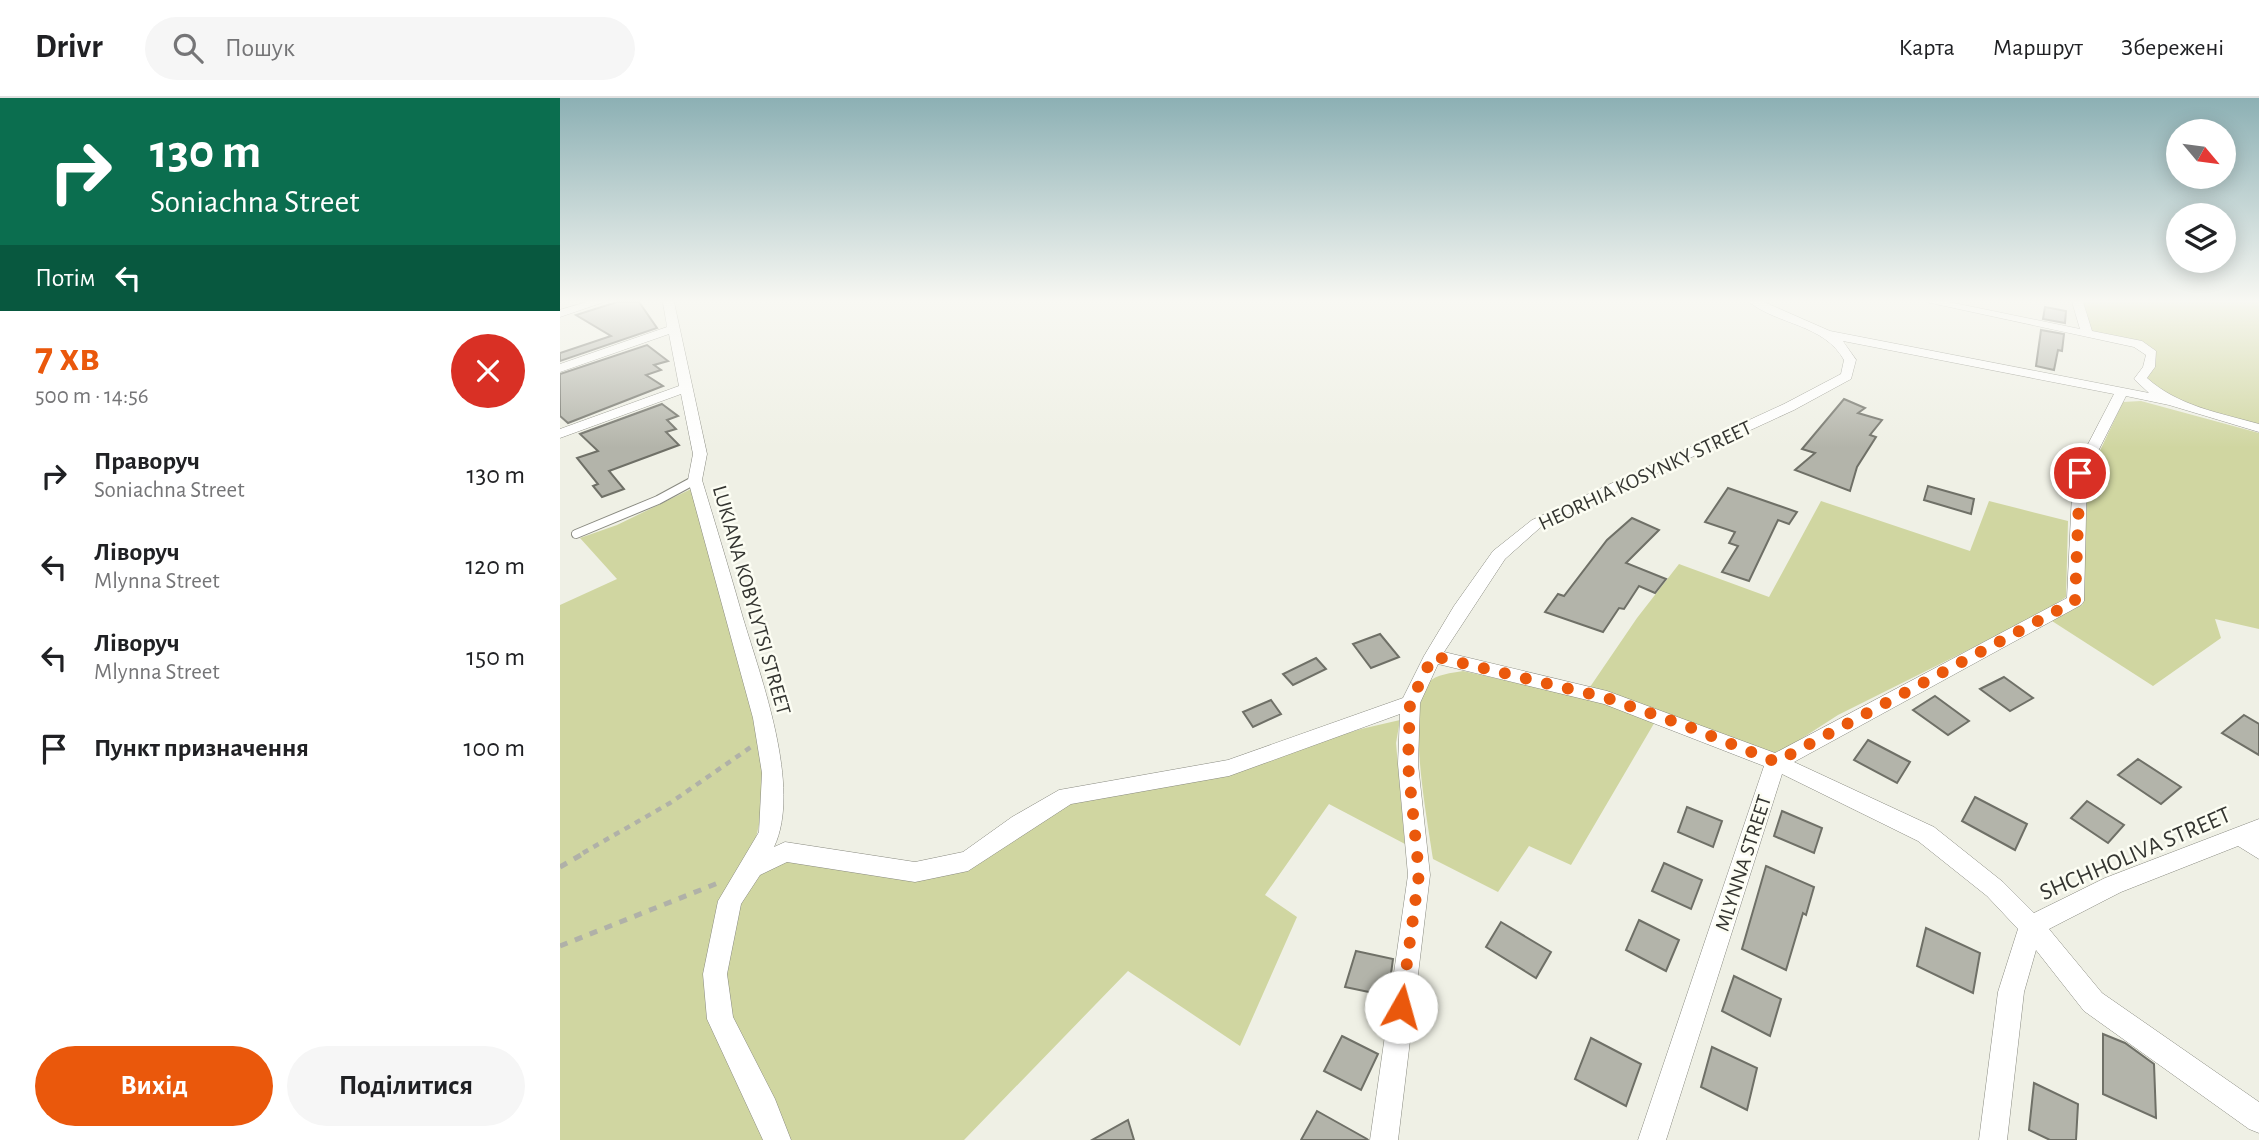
<!DOCTYPE html>
<html lang="uk">
<meta charset="utf-8">
<style>
:root{--surface:#fff;--page:#f6f6f6;--text:#202124;--muted:#757577;--line:#e0e0e0;--accent:#ea580c}
body{margin:0;font-family:"Alegreya Sans",sans-serif;background:var(--page);color:var(--text);height:100vh;display:flex;flex-direction:column;font-size:26px;white-space:nowrap}
*{box-sizing:border-box;margin:0}
p{font-size:23px;color:var(--muted)}
.icon{flex:none;width:38px;height:38px;fill:none;stroke:currentColor;stroke-width:2;stroke-linecap:round;stroke-linejoin:round}
.map{position:relative;flex:1;overflow:hidden}
.details{display:flex;flex-direction:column;background:var(--surface);width:560px}
.details>*{flex:none}
.top-card{background:#0b6e4f;color:#fff;overflow:hidden}
.needle{width:46px;rotate:119deg}
.controls{position:absolute;left:1606px;top:21px;display:grid;gap:14px}
.controls a{display:grid;place-items:center;width:70px;height:70px;border-radius:50%;background:var(--surface);box-shadow:0 4px 18px #0003;font-size:35px}
.pin{position:absolute;display:grid;place-items:center;width:60px;height:60px;color:#fff;margin:-30px;border:4px solid #fff;border-radius:50%;box-shadow:0 2px 7px #0007}
.me{position:absolute;width:77px;margin:-38px;rotate:7deg;stroke-linejoin:round;filter:drop-shadow(0 0 5px #0008)}
.turn{display:flex;align-items:center;gap:24px;height:147px;padding:0 35px;font-size:32px}
.turn .icon{width:91px;height:91px;stroke-width:2.5}
.turn b{display:block;font-size:49px;line-height:60px}
.then{display:flex;align-items:center;height:66px;padding:0 35px;background:#0003;gap:14px;font-size:26px}
.round{display:grid;place-items:center;flex:none;width:74px;height:74px;border-radius:37px;background:var(--page)}
.head{display:flex;align-items:center;justify-content:space-between;height:119px;padding:0 35px}
h1{font-size:42px;font-weight:700;line-height:52px;color:var(--accent)}
.primary-button{display:flex;gap:14px;margin-top:auto;padding:14px 35px}
.primary-button a{flex:1;height:80px;border-radius:42px;background:var(--accent);color:#fff;font-size:28px;font-weight:700;line-height:80px;text-align:center}
.primary-button a+a{background:var(--page);color:var(--text)}
ul{padding:0;list-style:none}
li{display:flex;align-items:center;gap:21px;height:91px;padding:0 35px}
li div{flex:1}
li b{display:block;font-size:26px}
li em{font-style:normal}
header{display:flex;align-items:center;gap:42px;box-sizing:border-box;height:98px;padding:0 35px;background:var(--surface);border-bottom:2px solid var(--line)}
header strong{font-size:33px}
nav{display:flex;gap:38px;margin-inline-start:auto;font-size:24px}
.search{width:490px;height:63px;background:var(--page);display:flex;align-items:center;gap:18px;box-sizing:border-box;padding:0 24px;border-radius:38px;color:var(--muted);font-size:26px}
main{display:flex;flex:1;min-height:0}
.map>svg:first-child{display:block}
.green{fill:#d0d6a1}
.building{fill:#b3b4aa;stroke:#6f7067;stroke-width:2}
.lines{fill:none;stroke-linecap:round;stroke-linejoin:round}
.service-casing{stroke:#898a80;stroke-width:10}
.minor-casing{stroke:#898a80;stroke-width:1}
.path-far1{stroke:#b0b1a8;stroke-width:4.5;stroke-dasharray:6 6;stroke-linecap:butt}
.path{stroke:#b0b1a8;stroke-width:5;stroke-dasharray:8 8;stroke-linecap:butt}
.service{stroke:#fff;stroke-width:8}
.minor{fill:#fff;fill-rule:evenodd}
.route{stroke:#ea580c;stroke-width:12;stroke-dasharray:0 21.6}
.labels{text-anchor:middle;stroke-width:5;stroke-linejoin:round;paint-order:stroke}
.street-label{font-size:21px;fill:#343531;stroke:#fcfdf3}
.near-street-label{font-size:24px;fill:#343531;stroke:#fcfdf3}
</style>
<header>
<strong>Drivr</strong>
<div class="search"><svg class="icon" aria-label="search" viewBox="0 0 24 24"><circle cx="10" cy="10" r="6"/><path d="M15 15l6 6"/></svg>Пошук</div>
<nav><a>Карта</a><a>Маршрут</a><a>Збережені</a></nav>
</header>
<main>
<section class="details">
<div class="top-card">
<div class="turn"><svg class="icon" aria-label="right" viewBox="0 0 24 24"><path d="M7 20v-9h11M14 6l5 5-5 5"/></svg><div><b>130 m</b>Soniachna Street</div></div>
<div class="then">Потім<svg class="icon" aria-label="left" viewBox="0 0 24 24"><path d="M17 20v-9H6M10 6l-5 5 5 5"/></svg></div>
</div>
<div class="head"><div><h1>7 хв</h1><p>500 m · 14:56</p></div><a class="round" style="background:#d93025;color:#fff"><svg class="icon" aria-label="close" viewBox="0 0 24 24"><path d="M6 6l12 12M18 6L6 18"/></svg></a></div>
<ul>
<li><svg class="icon" aria-label="right" viewBox="0 0 24 24"><path d="M7 20v-9h11M14 6l5 5-5 5"/></svg><div><b>Праворуч</b><p>Soniachna Street</p></div><em>130 m</em></li>
<li><svg class="icon" aria-label="left" viewBox="0 0 24 24"><path d="M17 20v-9H6M10 6l-5 5 5 5"/></svg><div><b>Ліворуч</b><p>Mlynna Street</p></div><em>120 m</em></li>
<li><svg class="icon" aria-label="left" viewBox="0 0 24 24"><path d="M17 20v-9H6M10 6l-5 5 5 5"/></svg><div><b>Ліворуч</b><p>Mlynna Street</p></div><em>150 m</em></li>
<li><svg class="icon" aria-label="arrive" viewBox="0 0 24 24"><path d="M6 21V4h12l-3 4 3 4H6"/></svg><div><b>Пункт призначення</b></div><em>100 m</em></li>
</ul>
<div class="primary-button"><a>Вихід</a><a>Поділитися</a></div>
</section>
<div class="map">
<svg width="1699" height="1042" viewBox="0 0 1699 1042">
<rect width="100%" height="100%" fill="#eff0e5"/>
<g class="green">
<path d="M1517 204H1699V330L1609 303 1580 281 1591 256 1578 246 1527 236Z"/>
<path d="M1581 303 1699 335V531L1655 521 1661 540 1593 588 1492 523 1523 506 1528 378 1563 304Z"/>
<path d="M131 391 184 569 204 662V704L196 740 205 770 224 759 299 772 410 765 508 701 644 679 801 631 840 622 836 645 845 746 769 706 705 797 737 819 680 948 568 873 404 1042H0V507L57 481 20 440 57 427Z"/>
<path d="M1261 403 1410 453 1429 403 1508 423 1506 499 1484 514 1278 617 1216 657 1128 623 1030 589 1077 520 1119 466 1209 499Z"/>
<path d="M903 573 1047 605 1096 622 1011 767 969 748 938 794 873 761C868 725 846 613 868 585 876 576 892 575 903 573Z"/>
</g>
<g class="building">
<path d="M57 204H79L97 230 0 263V255L51 238 16 217Z"/>
<path d="M1485 209 1506 213 1505 225 1483 221Z"/>
<path d="M1481 232 1504 236 1502 253 1498 252 1494 272 1476 268Z"/>
<path d="M87 247 108 263 94 267 101 272 86 277 103 288 8 325 0 318V276Z"/>
<path d="M1284 301 1305 310 1298 315 1322 322 1310 337 1316 339 1297 369 1290 393 1235 372 1255 355 1242 351Z"/>
<path d="M102 306 118 318 107 322 116 331 106 334 119 347 49 373 64 391 42 399 33 388 38 386 17 360 38 353 20 336Z"/>
<path d="M1368 388 1414 401 1411 416 1364 402Z"/>
<path d="M1168 390 1237 414 1229 426 1218 422 1189 483 1162 474 1178 448 1169 445 1175 434 1145 424Z"/>
<path d="M1072 420 1099 432 1066 465 1106 481 1095 495 1079 488 1064 511 1059 510 1043 534 985 514 998 496 1004 498 1047 442Z"/>
<path d="M820 536 839 559 811 570 793 546Z"/>
<path d="M756 560 766 571 733 587 723 576Z"/>
<path d="M1444 579 1473 600 1450 613 1420 591Z"/>
<path d="M1375 598 1409 623 1388 637 1353 612Z"/>
<path d="M711 602 721 616 693 629 683 614Z"/>
<path d="M1684 617 1699 626V657L1662 635Z"/>
<path d="M1308 642 1350 664 1337 685 1294 662Z"/>
<path d="M1578 661 1621 689 1601 706 1558 677Z"/>
<path d="M1415 699 1467 726 1455 752 1402 723Z"/>
<path d="M1527 703 1564 727 1548 745 1511 720Z"/>
<path d="M1127 709 1162 723 1153 749 1118 734Z"/>
<path d="M1222 713 1262 730 1254 755 1214 738Z"/>
<path d="M1104 765 1142 782 1131 811 1092 793Z"/>
<path d="M1206 768 1254 789 1246 817 1243 815 1226 872 1182 851Z"/>
<path d="M1079 822 1119 842 1106 873 1066 852Z"/>
<path d="M941 824 991 854 976 880 926 849Z"/>
<path d="M1366 830 1420 855 1413 895 1357 868Z"/>
<path d="M796 853 833 861 828 898 785 889Z"/>
<path d="M1174 878 1221 901 1210 938 1162 913Z"/>
<path d="M1543 936 1565 945 1594 966 1596 1020 1543 996Z"/>
<path d="M782 938 818 956 801 992 764 973Z"/>
<path d="M1031 940 1081 966 1066 1008 1015 981Z"/>
<path d="M1152 949 1197 970 1187 1012 1141 989Z"/>
<path d="M1474 985 1518 1006 1516 1042H1490L1469 1032Z"/>
<path d="M757 1013 807 1041 808 1042H741Z"/>
<path d="M568 1022 574 1042H532Z"/>
</g>
<g class="lines">
<defs>
<path id="service" d="M16 436 98 402 135 382"/>
<g id="minor">
<path d="M27 204H44L0 219V212Z"/>
<path d="M103 204H114L147 356 142 382C156 428 170 474 183 520 201 580 242 690 214 749L225 744 355 764 403 754 452 719 499 692 668 662 843 600 864 558 894 508 933 453 972 422 1224 306 1281 276 1284 262C1264 226 1218 227 1189 204H1204L1270 233 1589 295 1574 281 1583 269 1586 257 1574 249 1366 204H1389L1520 231 1512 204H1523L1532 233 1582 243 1596 253 1595 269 1587 280C1618 308 1660 315 1699 326V334L1609 307 1566 298 1527 375 1524 503 1521 507 1234 664 1374 729 1443 784 1474 815 1545 780 1699 721V761L1678 748 1561 794 1489 831 1542 895 1699 1004V1035L1689 1031 1524 913 1476 852 1464 894 1447 1042H1419L1438 894 1458 831 1427 798 1358 743 1222 676 1106 1042H1078L1204 668 1044 606 878 566 860 605 858 666 870 777 838 1042H810L848 777 838 666 840 616 669 678 511 706 408 773 355 784 227 764 200 777 181 806 167 876 173 919 215 1001 231 1042H203L147 921 143 876 158 803 199 734 202 675 193 620 128 382 133 356 121 296 0 340V331L119 288 109 236 0 274V266L107 229ZM1283 243 1554 296 1513 375 1507 500 1215 655 1047 593 884 554 945 461 982 428 1234 312 1291 281 1296 262Z"/>
</g>
</defs>
<use href="#service" class="service-casing"/>
<use href="#minor" class="minor-casing"/>
<path class="path-far1" d="M23 755 110 705 191 649"/>
<g class="path">
<path d="M0 769 26 754"/>
<path d="M0 848 158 785"/>
</g>
<use href="#service" class="service"/>
<use href="#minor" class="minor"/>
</g>
<linearGradient id="sky" x2="0" y2="1"><stop stop-color="#8cb0b4"/><stop offset="0.58" stop-color="#f8f8f3"/><stop offset="1" stop-color="#f8f8f3" stop-opacity="0"/></linearGradient>
<rect width="1699" height="350" fill="url(#sky)"/>
<g class="lines">
<path class="route" d="M841 909 859 776 848 666 850 605 873 558 1047 600 1129 629 1216 664 1515 503 1520 375"/>
</g>
<g class="labels">
<g class="street-label">
<text transform="translate(1085 377) rotate(-25)" y="7">HEORHIA KOSYNKY STREET</text>
<text transform="translate(192 502) rotate(74)" y="7">LUKIANA KOBYLYTSI STREET</text>
<text transform="translate(1183 765) rotate(-72)" y="7">MLYNNA STREET</text>
</g>
<g class="near-street-label">
<text transform="translate(1575 755) rotate(-23)" y="8">SHCHHOLIVA STREET</text>
</g>
</g>
</svg>
<div class="controls">
<a><svg class="needle" viewBox="-14 -14 28 28"><path d="M0-13l5 13h-10z" fill="#e53935"/><path d="M0 13l5-13h-10z" fill="#757577"/></svg></a>
<a><svg class="icon" aria-label="layers" viewBox="0 0 24 24"><path d="M12 4l9 5-9 5-9-5zM3 14l9 5 9-5"/></svg></a>
</div>
<div class="pin" style="left:1520px;top:375px;background:#d93025"><svg class="icon" aria-label="arrive" viewBox="0 0 24 24"><path d="M6 21V4h12l-3 4 3 4H6"/></svg></div>
<svg class="me" style="left:841px;top:909px" viewBox="-20 -20 40 40"><circle r="19" fill="#fff"/><path d="M0-13L10 11 0 6-10 11z" fill="#ea580c"/></svg>
</div>
</main>
